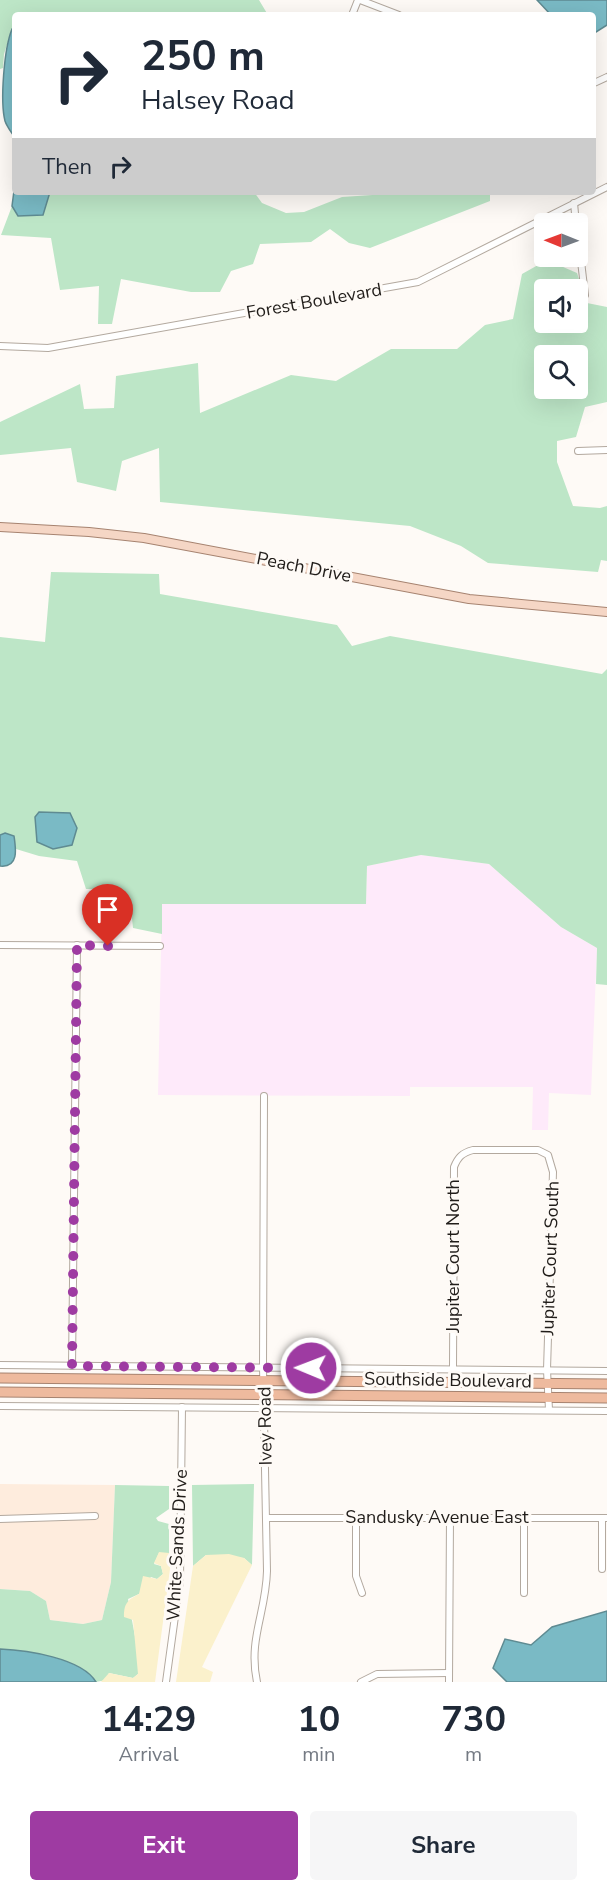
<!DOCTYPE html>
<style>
:root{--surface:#fff;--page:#f6f6f7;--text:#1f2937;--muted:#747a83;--accent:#9e3ba2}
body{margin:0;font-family:"Nunito Sans",sans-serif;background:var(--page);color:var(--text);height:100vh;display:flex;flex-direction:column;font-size:22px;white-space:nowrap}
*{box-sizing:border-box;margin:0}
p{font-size:20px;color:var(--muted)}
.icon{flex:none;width:33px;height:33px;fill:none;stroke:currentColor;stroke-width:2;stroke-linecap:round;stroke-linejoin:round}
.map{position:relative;height:1682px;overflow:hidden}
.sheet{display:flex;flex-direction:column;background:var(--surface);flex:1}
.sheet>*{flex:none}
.top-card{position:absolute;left:12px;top:12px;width:584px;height:183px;border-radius:6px;box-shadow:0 6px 24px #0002;background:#fff;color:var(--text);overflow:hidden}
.needle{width:39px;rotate:271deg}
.buttons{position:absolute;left:534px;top:213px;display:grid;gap:12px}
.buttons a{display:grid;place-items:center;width:54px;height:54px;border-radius:6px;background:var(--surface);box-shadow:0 6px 24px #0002;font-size:30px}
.pin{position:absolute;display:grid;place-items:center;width:51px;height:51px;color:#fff;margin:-62px -26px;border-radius:50% 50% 50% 0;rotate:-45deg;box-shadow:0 0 6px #0007}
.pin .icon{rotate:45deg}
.me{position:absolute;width:66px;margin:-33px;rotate:271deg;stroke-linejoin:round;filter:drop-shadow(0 0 4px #0008)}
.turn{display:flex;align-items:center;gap:21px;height:126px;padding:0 30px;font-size:27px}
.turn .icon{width:78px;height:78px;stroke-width:2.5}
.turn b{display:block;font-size:42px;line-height:51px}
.then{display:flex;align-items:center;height:57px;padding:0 30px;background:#0003;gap:12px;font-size:22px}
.eta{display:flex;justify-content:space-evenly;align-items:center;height:102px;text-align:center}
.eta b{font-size:36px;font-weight:700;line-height:42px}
.action{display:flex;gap:12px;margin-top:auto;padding:12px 30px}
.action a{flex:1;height:69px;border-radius:6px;background:var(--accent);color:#fff;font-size:24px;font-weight:700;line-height:69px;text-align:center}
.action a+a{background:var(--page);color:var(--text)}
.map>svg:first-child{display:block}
.built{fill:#feecdd}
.education{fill:#feeafa}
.green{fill:#bde6c7;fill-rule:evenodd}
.sand{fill:#fbf1cc}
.water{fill:#7abac5;stroke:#5f8b92;stroke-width:1.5}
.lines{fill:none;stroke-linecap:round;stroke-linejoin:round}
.minor-casing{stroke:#b3a99f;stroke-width:8}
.major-casing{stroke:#a68370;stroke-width:10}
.highway-casing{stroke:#a68370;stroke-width:11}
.minor{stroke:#fff;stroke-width:6}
.major{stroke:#f5d6c5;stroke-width:8}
.highway{stroke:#eeba9e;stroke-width:9}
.route{stroke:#9e3ba2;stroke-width:10;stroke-dasharray:0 18}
.labels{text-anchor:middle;stroke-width:6;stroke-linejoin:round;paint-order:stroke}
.street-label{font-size:18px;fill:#211d1a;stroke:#fefaf6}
</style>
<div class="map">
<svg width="607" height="1682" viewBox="0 0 607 1682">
<rect width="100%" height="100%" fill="#fefaf6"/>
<path class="built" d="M0 1484 115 1485 111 1582 102 1620 83 1624 50 1620 46 1601 30 1591 0 1589Z"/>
<path class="education" d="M421 855 489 864 561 927 597 948 591 1095 549 1093 548 1130H532L533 1087H410V1096L158 1095 162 904H366L367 866Z"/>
<g class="green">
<path d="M0 0H259L268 15H15V29H12L4 54 3 68 0 69Z"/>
<path d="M50 192H254L262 203 286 213 304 212 342 197 418 192H490V201L370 248 349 243 330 229 311 242 260 244 253 264 231 271 220 292H191L121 279 112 324H98L99 286 60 290 51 238 1 235 12 206 18 216 43 215Z"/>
<path d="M547 260 577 273 587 303 607 307V402L585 407 576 437 557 441V462L573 506 600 508 607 506V561L601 560 598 572 488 563 461 546 410 526 160 502 159 448 122 461 116 491 77 482 71 448 0 455V422L80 384 84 409 114 408 116 376 198 363 200 413 291 375 336 381 391 349H457L485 325 513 319 522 274ZM544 290H578V322H544ZM544 356H578V388H544Z"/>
<path d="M51 572 159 574 160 594 337 625 352 646 390 636 602 674 607 669V985L596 984 597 948 561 927 489 864 421 855 367 866 366 904H162V934L133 928 131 909 110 889H86L77 861 39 856 16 849 14 836 0 835V637L45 642Z"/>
<path d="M254 1484 252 1565 244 1558 206 1555 193 1566 192 1485Z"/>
<path d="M115 1485 169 1486V1509L156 1518 158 1521 169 1524V1553H159L154 1564 161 1566 163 1574 157 1579 151 1577 139 1594 128 1599 139 1658 138 1674 133 1678 109 1673 106 1680 96 1682C82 1658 26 1650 0 1649V1589L30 1591 46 1601 50 1620 83 1624 102 1620 111 1582Z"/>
</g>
<g class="sand">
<path d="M159 1552 169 1553 170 1569 155 1682H101L109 1673 133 1678 138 1674 133 1620 124 1617C124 1604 127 1600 139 1594L143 1576 157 1579 163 1574 161 1566 154 1563Z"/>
<path d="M229 1554 244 1558 252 1565 202 1667 213 1672 210 1682H176L193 1566 206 1555Z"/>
</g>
<g class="water">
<path d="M537 0H607V25L593 34 592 15H551Z"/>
<path d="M12 29H15V138C12 133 7 127 5 121 0 101 4 49 12 29Z"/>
<path d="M15 183V192H50L43 215 18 216 12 206Z"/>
<path d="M39 812 70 813 77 828 72 845 53 849 37 842 35 817Z"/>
<path d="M5 833 14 836C16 849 19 868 0 866V835Z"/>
<path d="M607 1611V1682H507L493 1668 505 1639 531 1645 552 1627Z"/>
<path d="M0 1649C26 1650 82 1658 96 1682H0Z"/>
</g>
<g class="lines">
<defs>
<g id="minor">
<path d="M360 0 399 15"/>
<path d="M352 15 358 0"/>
<path d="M592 84 607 77"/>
<path d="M574 203 576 224"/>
<path d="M578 236 585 295"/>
<path d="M0 346 48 348 418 282 607 187"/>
<path d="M578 451 607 450"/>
<path d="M0 945 160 946"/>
<path d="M0 1365 607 1371"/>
<path d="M72 1366 77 945"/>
<path d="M453 1369 454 1167C458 1157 462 1153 473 1150H538L548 1155 553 1172 547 1370 549 1410"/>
<path d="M0 1406 607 1411"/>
<path d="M356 1517V1576L362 1593"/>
<path d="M524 1517V1593"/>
<path d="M267 1518H607"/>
<path d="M0 1519 95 1516"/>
<path d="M602 1569V1518"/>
<path d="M166 1682 180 1580 182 1407"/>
<path d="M257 1682C248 1639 266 1613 267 1571L263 1367 264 1096"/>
<path d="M361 1682 377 1674 449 1673"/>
<path d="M449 1682 450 1517"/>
</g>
<path id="major" d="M0 527 89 532 144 538 469 599 607 612"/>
<g id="highway">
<path d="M0 1378 607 1384"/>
<path d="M0 1392 607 1398"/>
</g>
</defs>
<use href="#minor" class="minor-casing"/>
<use href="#major" class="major-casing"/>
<use href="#highway" class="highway-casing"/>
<use href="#minor" class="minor"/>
<use href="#major" class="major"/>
<use href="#highway" class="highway"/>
</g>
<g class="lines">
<path class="route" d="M108 946 77 945 72 1366 311 1368"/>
</g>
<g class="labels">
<g class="street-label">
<text transform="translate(314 301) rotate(-10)" y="6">Forest Boulevard</text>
<text transform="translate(304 567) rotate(11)" y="6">Peach Drive</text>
<text transform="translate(453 1256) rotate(-90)" y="6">Jupiter Court North</text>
<text transform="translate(550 1258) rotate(-88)" y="6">Jupiter Court South</text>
<text transform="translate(448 1380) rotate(1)" y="6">Southside Boulevard</text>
<text transform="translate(265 1426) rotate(-91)" y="6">Ivey Road</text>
<text x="437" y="1523">Sandusky Avenue East</text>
<text transform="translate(177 1545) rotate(-87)" y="6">White Sands Drive</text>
</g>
</g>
</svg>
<div class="buttons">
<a><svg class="needle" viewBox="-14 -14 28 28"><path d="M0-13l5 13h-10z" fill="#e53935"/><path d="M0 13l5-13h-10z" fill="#747a83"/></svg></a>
<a><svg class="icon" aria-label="sound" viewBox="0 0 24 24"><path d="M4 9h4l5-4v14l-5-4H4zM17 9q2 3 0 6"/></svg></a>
<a><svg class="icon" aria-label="search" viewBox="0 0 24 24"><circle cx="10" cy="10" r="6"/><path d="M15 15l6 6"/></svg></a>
</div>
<div class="pin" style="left:108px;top:946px;background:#d93025"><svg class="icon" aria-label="arrive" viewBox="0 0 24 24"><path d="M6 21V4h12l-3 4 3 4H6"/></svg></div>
<svg class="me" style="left:311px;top:1368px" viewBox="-20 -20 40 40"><circle r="17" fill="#9e3ba2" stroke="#fff" stroke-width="3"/><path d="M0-11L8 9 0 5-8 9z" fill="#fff"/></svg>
<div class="top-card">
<div class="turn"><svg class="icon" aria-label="right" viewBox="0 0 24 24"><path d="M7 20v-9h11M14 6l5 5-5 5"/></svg><div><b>250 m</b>Halsey Road</div></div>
<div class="then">Then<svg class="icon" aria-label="right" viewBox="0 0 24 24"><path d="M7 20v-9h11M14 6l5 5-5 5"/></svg></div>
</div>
</div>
<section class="sheet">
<div class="eta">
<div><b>14:29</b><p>Arrival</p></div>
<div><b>10</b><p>min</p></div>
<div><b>730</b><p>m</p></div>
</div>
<div class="action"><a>Exit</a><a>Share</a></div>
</section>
